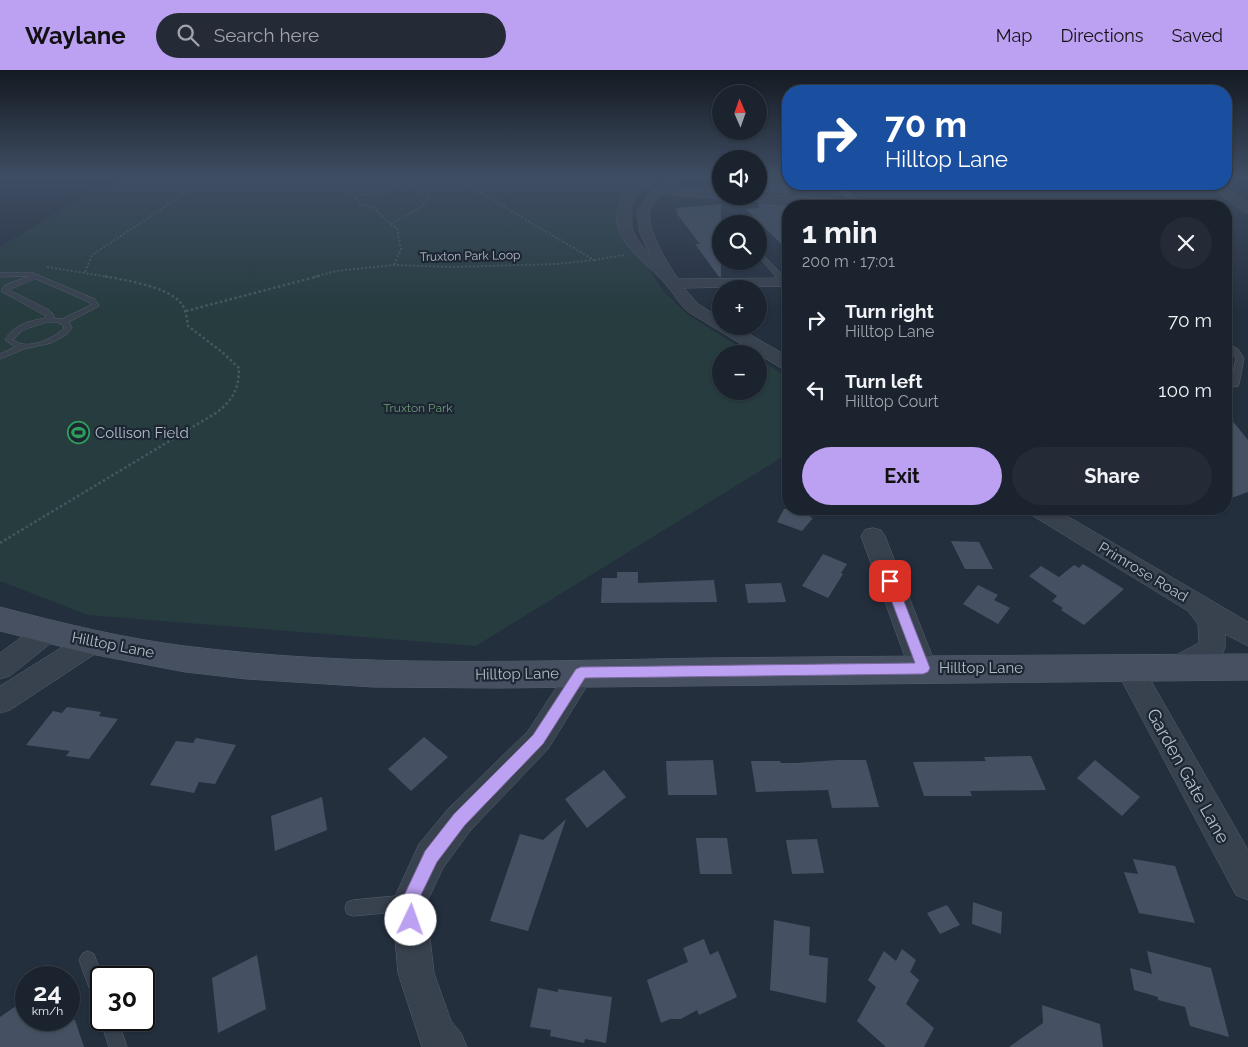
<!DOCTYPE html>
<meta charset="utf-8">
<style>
:root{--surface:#1b232e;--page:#242b36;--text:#f1f3f6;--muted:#a0a4aa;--line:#39404a;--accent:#bca0f2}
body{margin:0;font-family:Raleway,sans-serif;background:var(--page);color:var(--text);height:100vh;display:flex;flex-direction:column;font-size:19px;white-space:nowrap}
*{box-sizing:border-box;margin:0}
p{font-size:16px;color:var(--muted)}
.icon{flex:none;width:28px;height:28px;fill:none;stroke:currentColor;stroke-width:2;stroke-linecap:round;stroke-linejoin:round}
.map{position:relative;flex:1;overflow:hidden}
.details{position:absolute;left:782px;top:130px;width:450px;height:315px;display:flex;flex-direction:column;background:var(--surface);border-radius:20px;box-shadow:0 1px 4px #0004,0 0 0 1px var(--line)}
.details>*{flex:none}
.guide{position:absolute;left:782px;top:15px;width:450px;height:105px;border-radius:20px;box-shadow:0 1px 4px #0004,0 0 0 1px var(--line);background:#1a4fa0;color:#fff;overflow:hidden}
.needle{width:32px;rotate:358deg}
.buttons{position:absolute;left:712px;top:15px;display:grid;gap:10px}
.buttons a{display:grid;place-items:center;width:55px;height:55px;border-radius:50%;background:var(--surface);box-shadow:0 1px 4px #0004,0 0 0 1px var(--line);font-size:25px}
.speed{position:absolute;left:15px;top:896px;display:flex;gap:10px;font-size:25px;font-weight:700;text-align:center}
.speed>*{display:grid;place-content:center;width:65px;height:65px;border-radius:50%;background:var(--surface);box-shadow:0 1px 4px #0004,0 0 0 1px var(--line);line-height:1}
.speed small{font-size:12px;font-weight:400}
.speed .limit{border:2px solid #111;border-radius:8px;background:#fff;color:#111}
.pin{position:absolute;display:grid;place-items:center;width:42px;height:42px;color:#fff;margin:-21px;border-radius:10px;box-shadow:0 2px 8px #0006}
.me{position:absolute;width:55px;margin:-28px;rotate:3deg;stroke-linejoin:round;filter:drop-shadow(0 0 4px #0008)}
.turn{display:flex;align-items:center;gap:18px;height:105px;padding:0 20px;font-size:22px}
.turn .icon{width:65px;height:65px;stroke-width:2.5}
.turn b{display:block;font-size:35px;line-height:42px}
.round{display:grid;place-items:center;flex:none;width:52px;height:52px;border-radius:26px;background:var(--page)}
.headline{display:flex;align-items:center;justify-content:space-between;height:85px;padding:0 20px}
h1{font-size:30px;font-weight:700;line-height:38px}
.cta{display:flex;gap:10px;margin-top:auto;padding:10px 20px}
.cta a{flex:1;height:58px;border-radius:30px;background:var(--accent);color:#111;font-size:20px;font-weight:700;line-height:58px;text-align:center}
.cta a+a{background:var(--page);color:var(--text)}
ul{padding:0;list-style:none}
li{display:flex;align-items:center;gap:15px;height:70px;padding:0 20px}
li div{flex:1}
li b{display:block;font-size:19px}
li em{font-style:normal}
header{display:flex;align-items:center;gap:30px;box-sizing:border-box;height:70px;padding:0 25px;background:var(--accent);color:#111}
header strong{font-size:24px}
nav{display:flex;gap:28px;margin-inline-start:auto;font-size:18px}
.search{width:350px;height:45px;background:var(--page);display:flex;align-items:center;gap:12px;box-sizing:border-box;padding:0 18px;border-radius:28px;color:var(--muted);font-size:19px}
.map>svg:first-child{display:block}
.green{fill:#263c3f}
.building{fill:#455162}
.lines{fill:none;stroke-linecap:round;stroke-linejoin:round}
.lane-casing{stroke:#565f6c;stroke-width:1}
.street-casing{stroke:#565f6c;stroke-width:1}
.secondary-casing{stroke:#565f6c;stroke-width:1}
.path-far1{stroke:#44595c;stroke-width:2;stroke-dasharray:2 2;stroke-linecap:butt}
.path{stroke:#44595c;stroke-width:2.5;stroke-dasharray:2.5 2.5;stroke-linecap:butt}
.lane{fill:#38414e;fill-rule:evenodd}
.street{fill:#38414e;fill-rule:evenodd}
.secondary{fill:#465061;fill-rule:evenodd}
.route{fill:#bca0f2;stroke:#7a689d}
.labels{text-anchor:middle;stroke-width:4.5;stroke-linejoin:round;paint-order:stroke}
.far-street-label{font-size:12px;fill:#b4bcc9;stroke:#1d2633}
.far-park-label{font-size:12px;fill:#6b9a76;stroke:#1d2633}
.poi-label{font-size:15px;fill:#b4bcc9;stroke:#1d2633;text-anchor:start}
.street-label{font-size:15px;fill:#b4bcc9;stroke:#1d2633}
.near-street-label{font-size:18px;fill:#b4bcc9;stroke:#1d2633}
</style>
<header>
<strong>Waylane</strong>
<div class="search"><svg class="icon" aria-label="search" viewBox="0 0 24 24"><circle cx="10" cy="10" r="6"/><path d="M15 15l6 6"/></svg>Search here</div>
<nav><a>Map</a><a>Directions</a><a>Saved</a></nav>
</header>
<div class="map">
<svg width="1248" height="977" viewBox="0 0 1248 977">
<rect width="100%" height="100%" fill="#242f3e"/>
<path class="green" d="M124 106H664L633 134V163L649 199 665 223 689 245 750 284H721V321H759V289L789 308V383L476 576 88 545 0 511V177L89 123Z"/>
<g class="building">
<path d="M789 107V124L759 122V110Z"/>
<path d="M759 133 789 135V182L746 139 759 138Z"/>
<path d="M721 134V207H719L695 174H700L676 143H678L675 138Z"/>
<path d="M1226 343 1248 370V422L1226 430Z"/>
<path d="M784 439H814L810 447 813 448 802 461 777 452Z"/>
<path d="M951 471 979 472 993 499H965Z"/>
<path d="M823 484 847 494 841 503 843 504 828 528 802 516Z"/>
<path d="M1083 494 1124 519 1084 555 1061 540 1063 538 1052 531 1057 526 1029 506 1041 496 1059 507 1074 495 1079 498Z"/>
<path d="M617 502H638V513L714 510 717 532 601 533 602 508H617Z"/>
<path d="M781 513 786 532 748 533 745 514Z"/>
<path d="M978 515 998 525 994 530 1010 538 998 554 963 534Z"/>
<path d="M67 637 101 642 99 646 118 649 89 689 66 686 70 681 26 675 53 641 62 643Z"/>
<path d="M424 667 448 687 411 721 388 699Z"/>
<path d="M196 668 236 675 215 714 199 712 194 723 150 715 176 671 193 673Z"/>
<path d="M1031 686 1046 720 970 721 972 726H924L913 692 986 691 984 687Z"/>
<path d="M713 690 717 725H668L666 691Z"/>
<path d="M837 690H866L879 737 832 738 828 720 756 722 751 691H780L781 693H796Z"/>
<path d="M1095 690 1140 727 1122 746 1077 708Z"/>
<path d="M604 700 626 727 587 758 565 729Z"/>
<path d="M322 727 327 760 275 781 271 746Z"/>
<path d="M566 749 528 861 490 851 520 764 543 770Z"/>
<path d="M696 768H727L732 804H700Z"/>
<path d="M817 769 824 803 792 804 786 770Z"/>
<path d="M1133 789 1175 796 1195 853 1139 843 1124 802 1138 804Z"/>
<path d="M973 832 1002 842 1001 864 972 854Z"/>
<path d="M947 835 960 855 940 864 927 843Z"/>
<path d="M774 850 810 857 809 885 828 888 826 933 770 920Z"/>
<path d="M704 869 710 885 718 881 737 927 699 945 697 940 681 949H670L661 953 647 910 688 892 683 878Z"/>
<path d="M902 879 916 890 910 902 919 910 906 934 934 958 924 977H886L857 951 876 917 868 910 884 881 896 891Z"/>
<path d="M1147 881 1211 898 1229 967 1190 956 1185 937 1158 930V927L1134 920 1130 898 1152 904Z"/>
<path d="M257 885 266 939 218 963 212 908Z"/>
<path d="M538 918 558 922V919L612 927 606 973 585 969 584 973 550 966 551 960 530 957Z"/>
<path d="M26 929V950H75L84 977H0V947Z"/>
<path d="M1042 935 1100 954 1103 977H1009L1043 953Z"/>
</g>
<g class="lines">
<defs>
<g id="lane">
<path d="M835 115H839L863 134V136H859L835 117Z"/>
<path d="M759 181 788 210V214H782L759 187Z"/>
<path d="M0 203H33L95 229 99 236 69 252 72 258 66 265 51 273 24 279 0 289V284L15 277 5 270C13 255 29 251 45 248L46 246 1 221 5 215 29 206 0 207ZM36 209 89 232 91 235 62 249 53 248 54 245 49 240 9 220ZM48 252H56L63 255 64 258C53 269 27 281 13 270L23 260Z"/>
<path d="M1226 273 1238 279 1244 288 1239 314 1238 316 1226 318V312H1231L1236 288 1226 279Z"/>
<path d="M407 825 413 827 415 833 413 839 407 841 353 846 347 844 345 838 347 832 353 830Z"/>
<path d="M88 881 94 884 103 908H101V937L95 934 79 890 82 884Z"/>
<path d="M101 947V950H118L127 977H109L100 950Z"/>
</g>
<g id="street">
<path d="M609 106H623L636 112 642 106H654C649 112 642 117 637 124 622 146 633 167 650 185L640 163 637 142 648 124 671 106H683L670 117 721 121V126H726L721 129 662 124C657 128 652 133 650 139 645 158 668 194 678 209L789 208V216L684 218 698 234 721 248V256H735L789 287V300L783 299 690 243C680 236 675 225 667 216 643 187 593 162 629 118Z"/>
<path d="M1226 106H1248V111L1226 110Z"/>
<path d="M1208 114H1221L1248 133V143L1244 142Z"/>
<path d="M759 124 884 132 890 136H832L734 130 728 126H759Z"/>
<path d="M1027 439H1055L1248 552V576L1225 564V578L1221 586 1187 606 1177 609 1167 606 1163 598 1167 590 1199 573 1198 554 1188 541 1030 444Z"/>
<path d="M873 458 881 460 885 466 937 598 933 606 923 609 913 606 909 598 861 466 865 460Z"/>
<path d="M47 552 56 555 60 562 56 569 10 606 0 609V583L38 555Z"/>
<path d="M92 561 101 564 105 572 101 580 10 640 0 643V616L83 564Z"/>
<path d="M1129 587 1139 590 1248 780V830L1236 825 1115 598 1119 590Z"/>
<path d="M581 591 591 595 595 603 548 679 470 761 443 798 426 834 434 903 451 951 461 963 467 977H422L398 903 392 833 419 774 448 739 528 661 571 595Z"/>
</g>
<path id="secondary" d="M0 537C61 553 122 568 185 576 357 598 533 591 707 588 887 586 1068 585 1248 584V610L499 618 373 617 247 609 185 602 91 584 0 561Z"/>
</defs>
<use href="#lane" class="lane-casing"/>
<use href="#street" class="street-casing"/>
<use href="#secondary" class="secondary-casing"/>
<g class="path-far1">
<path d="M350 106 352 123 360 133 375 138 388 152 397 158 401 179 394 195"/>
<path d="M355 126 384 122 407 110"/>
<path d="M391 154 426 134 428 127 407 110 413 106"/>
<path d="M594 190 624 185"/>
<path d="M47 197 109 207"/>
<path d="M85 202 92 185 178 128 198 106"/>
<path d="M314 207 336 201 394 195 452 197 557 194 594 190 452 106"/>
</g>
<g class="path">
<path d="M186 241 319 206"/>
<path d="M0 473 216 343C233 330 239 319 239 298L222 282 188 256C187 249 186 239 181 233 166 216 125 210 103 206"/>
</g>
<use href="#lane" class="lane"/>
<use href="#street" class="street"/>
<use href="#secondary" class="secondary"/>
</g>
<linearGradient id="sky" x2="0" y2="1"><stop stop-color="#141a22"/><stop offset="0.44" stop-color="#3f4d63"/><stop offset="1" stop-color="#3f4d63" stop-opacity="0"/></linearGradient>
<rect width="1248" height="242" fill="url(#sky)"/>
<path class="route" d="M890 507 896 511 930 598 928 602 923 604 585 608 543 674 465 755 437 792 417 833 419 850 417 856 411 859 405 856 401 832 425 781 454 744 533 665 576 599 581 597 915 593 884 511Z"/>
<defs>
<symbol id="stadium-ring" viewBox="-11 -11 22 22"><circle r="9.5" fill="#1d2633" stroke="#2e9e5b" stroke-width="1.5"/><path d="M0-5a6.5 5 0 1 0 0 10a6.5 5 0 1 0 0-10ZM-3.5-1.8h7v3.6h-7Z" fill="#2e9e5b"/></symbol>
</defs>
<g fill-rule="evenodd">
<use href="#stadium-ring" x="66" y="350" width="25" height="25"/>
</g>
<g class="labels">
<g class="far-street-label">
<text transform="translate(470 186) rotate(-1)" y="4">Truxton Park Loop</text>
</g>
<g class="far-park-label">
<text x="418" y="342">Truxton Park</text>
</g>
<g class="poi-label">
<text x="95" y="368">Collison Field</text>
</g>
<g class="street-label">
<text transform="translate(1143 502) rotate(31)" y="5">Primrose Road</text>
<text transform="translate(113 575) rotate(11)" y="5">Hilltop Lane</text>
<text x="981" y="603">Hilltop Lane</text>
<text transform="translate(517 604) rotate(-1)" y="5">Hilltop Lane</text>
</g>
<g class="near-street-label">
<text transform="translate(1188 706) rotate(61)" y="6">Garden Gate Lane</text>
</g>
</g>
</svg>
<div class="buttons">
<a><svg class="needle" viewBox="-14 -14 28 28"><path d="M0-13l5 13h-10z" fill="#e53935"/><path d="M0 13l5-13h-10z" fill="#a0a4aa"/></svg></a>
<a><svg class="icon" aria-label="sound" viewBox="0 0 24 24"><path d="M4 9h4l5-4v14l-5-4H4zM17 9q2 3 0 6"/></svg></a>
<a><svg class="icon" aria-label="search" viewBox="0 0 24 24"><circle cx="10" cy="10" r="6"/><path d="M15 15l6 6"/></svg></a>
<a>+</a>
<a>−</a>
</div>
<div class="speed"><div>24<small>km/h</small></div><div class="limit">30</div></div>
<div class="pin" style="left:890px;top:511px;background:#d93025"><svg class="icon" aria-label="arrive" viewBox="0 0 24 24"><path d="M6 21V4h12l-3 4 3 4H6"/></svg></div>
<svg class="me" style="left:411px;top:850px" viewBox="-20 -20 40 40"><circle r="19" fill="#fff"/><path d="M0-13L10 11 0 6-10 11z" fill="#bca0f2"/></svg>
<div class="guide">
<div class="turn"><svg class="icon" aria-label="right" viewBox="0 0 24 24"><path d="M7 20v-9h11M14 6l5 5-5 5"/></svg><div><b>70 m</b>Hilltop Lane</div></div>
</div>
<section class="details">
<div class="headline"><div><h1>1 min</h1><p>200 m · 17:01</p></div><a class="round"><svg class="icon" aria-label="close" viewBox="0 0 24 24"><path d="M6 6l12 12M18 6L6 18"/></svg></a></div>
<ul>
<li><svg class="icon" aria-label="right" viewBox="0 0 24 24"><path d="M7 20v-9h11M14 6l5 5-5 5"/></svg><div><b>Turn right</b><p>Hilltop Lane</p></div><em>70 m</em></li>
<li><svg class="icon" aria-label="left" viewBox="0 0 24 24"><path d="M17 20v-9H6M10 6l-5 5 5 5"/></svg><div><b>Turn left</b><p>Hilltop Court</p></div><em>100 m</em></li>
</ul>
<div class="cta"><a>Exit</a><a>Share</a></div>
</section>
</div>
